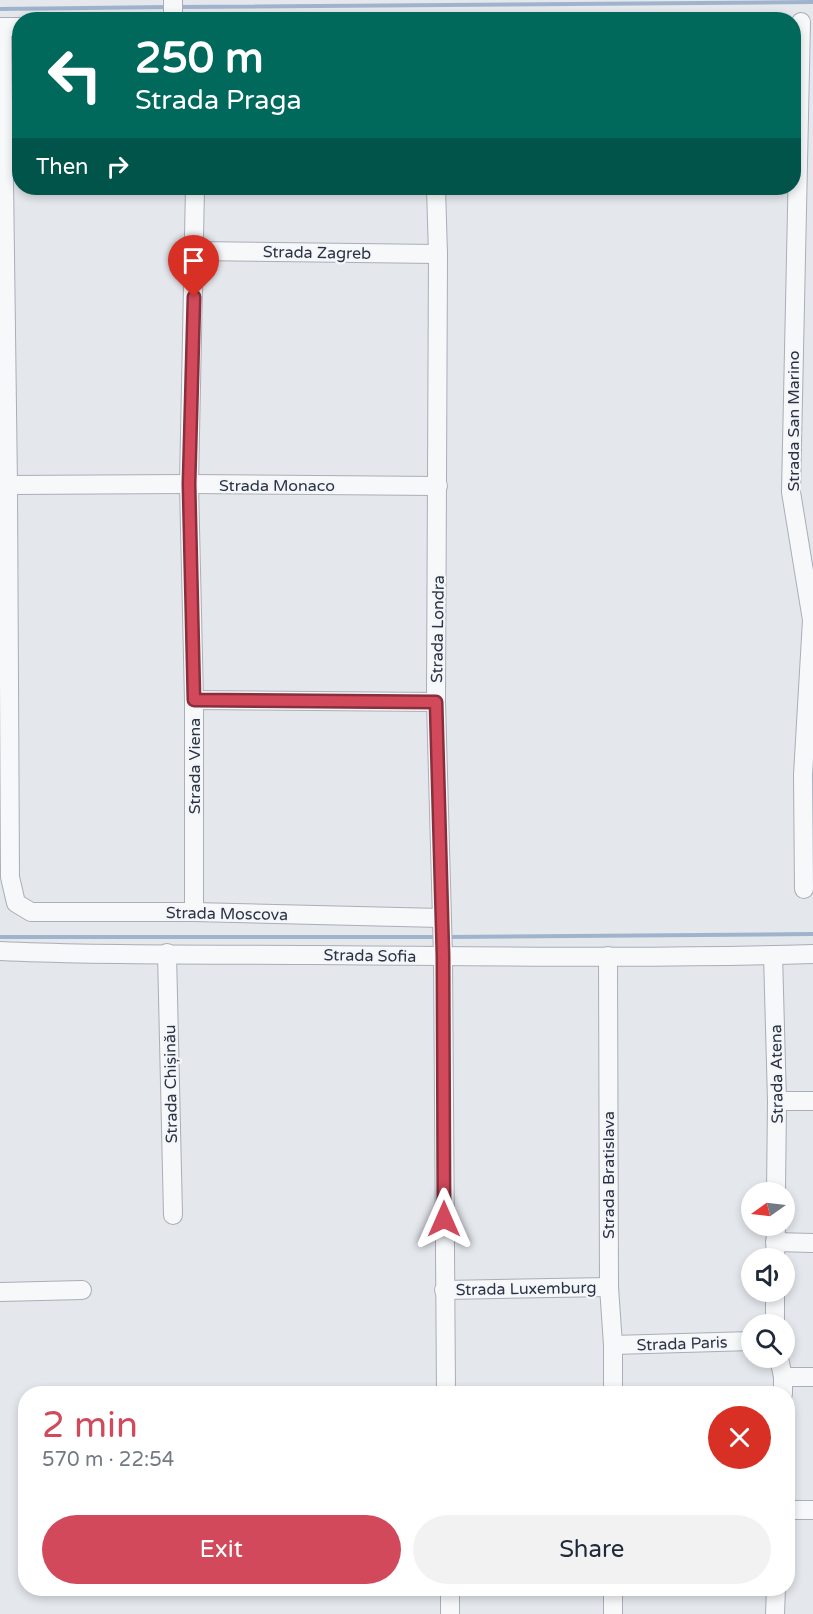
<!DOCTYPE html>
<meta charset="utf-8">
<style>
:root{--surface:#fff;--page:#f2f2f3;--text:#1f2937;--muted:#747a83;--accent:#d1495b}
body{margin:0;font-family:"Varela Round",sans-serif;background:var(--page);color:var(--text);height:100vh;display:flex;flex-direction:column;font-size:22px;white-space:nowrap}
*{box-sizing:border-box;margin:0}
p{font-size:20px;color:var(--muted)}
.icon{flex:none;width:33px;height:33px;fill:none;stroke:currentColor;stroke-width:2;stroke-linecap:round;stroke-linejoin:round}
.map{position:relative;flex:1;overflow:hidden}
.details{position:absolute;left:18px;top:1386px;width:777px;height:210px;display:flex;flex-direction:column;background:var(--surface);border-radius:24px;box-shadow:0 3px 9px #0003}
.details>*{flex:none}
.banner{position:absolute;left:12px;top:12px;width:789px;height:183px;border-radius:24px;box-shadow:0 3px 9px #0003;background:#00695c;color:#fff;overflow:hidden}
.needle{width:39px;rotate:256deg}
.buttons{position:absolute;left:741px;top:1182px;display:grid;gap:12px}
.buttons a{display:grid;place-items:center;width:54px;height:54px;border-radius:50%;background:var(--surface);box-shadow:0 3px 9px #0003;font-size:30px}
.pin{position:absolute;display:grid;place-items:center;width:51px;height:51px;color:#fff;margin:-62px -26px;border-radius:50% 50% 50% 0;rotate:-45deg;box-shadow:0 0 6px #0007}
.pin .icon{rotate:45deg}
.me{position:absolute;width:66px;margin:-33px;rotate:0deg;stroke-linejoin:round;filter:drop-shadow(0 0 4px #0008)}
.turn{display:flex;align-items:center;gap:21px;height:126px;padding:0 24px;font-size:27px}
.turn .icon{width:78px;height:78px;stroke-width:2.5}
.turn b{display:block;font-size:42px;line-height:51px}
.then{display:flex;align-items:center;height:57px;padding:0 24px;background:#0003;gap:12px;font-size:22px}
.round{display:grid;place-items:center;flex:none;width:63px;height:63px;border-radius:32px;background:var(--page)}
.head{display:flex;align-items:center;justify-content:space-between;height:102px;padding:0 24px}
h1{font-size:36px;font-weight:600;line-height:45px;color:var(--accent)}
.cta{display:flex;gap:12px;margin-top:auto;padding:12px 24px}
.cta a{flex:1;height:69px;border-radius:36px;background:var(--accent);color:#fff;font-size:24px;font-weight:600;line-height:69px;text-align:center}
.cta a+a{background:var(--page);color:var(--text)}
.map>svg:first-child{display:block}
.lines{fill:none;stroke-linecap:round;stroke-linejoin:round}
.stream{stroke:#9fb4cc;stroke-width:4}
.minor-casing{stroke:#a9aeb7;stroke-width:20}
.minor{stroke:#f7f8fa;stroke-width:18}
.route-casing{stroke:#882f3b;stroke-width:15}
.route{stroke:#d1495b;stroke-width:10}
.labels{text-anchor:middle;stroke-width:4.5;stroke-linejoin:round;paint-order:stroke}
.street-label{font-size:16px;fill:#2b3445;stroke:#f4f6f9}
</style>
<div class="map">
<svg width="813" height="1614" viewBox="0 0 813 1614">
<rect width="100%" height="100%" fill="#e4e7ec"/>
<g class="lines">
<g class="stream">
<path d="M178 7 813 2"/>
<path d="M0 9 167 7"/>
<path d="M0 937H437"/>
<path d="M448 937 813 934"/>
</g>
<defs>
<g id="minor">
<path d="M173 0V20"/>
<path d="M801 22 791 492 812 620 803 775 804 889"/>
<path d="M0 27H20"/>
<path d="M2 27 8 485 10 877 16 903 31 912H194L441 918"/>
<path d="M436 188 438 254 436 702 443 956 446 1394"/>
<path d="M195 251 438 254"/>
<path d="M8 485 189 484 438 486"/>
<path d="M194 700 436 702"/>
<path d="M194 912V700L189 484 195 188"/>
<path d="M0 951C104 956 209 954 313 955 480 956 647 959 813 954"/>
<path d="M167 953 173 1215"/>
<path d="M773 955 777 1101 776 1192"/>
<path d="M608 956 609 1287 613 1345V1394"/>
<path d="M777 1101H813"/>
<path d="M775 1242 813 1243"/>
<path d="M775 1258 776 1226"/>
<path d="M444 1290 609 1287"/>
<path d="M0 1292 82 1290"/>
<path d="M775 1324V1292"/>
<path d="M613 1345 752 1341"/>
<path d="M779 1358 783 1377V1394"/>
<path d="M783 1377H813"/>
<path d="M788 1510H813"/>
<path d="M450 1588V1614"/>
<path d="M613 1588V1614"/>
<path d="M775 1614 776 1588"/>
</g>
</defs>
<use href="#minor" class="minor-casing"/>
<use href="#minor" class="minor"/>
</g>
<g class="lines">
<defs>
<path id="route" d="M194 297 189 484 194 700 436 702 443 956 444 1219"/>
</defs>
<use href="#route" class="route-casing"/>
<use href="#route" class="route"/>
</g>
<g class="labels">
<g class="street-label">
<text transform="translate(317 252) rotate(1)" y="6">Strada Zagreb</text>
<text transform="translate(793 421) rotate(-90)" y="6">Strada San Marino</text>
<text x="277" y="491">Strada Monaco</text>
<text transform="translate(437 629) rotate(-89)" y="6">Strada Londra</text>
<text transform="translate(194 766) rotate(-90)" y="6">Strada Viena</text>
<text transform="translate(227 913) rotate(1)" y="6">Strada Moscova</text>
<text transform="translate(370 955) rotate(1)" y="6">Strada Sofia</text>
<text transform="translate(776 1074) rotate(-91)" y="6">Strada Atena</text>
<text transform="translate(170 1084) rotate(-91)" y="6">Strada Chișinău</text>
<text transform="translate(608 1175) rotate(-90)" y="6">Strada Bratislava</text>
<text transform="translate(526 1288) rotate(-1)" y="6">Strada Luxemburg</text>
<text transform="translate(682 1343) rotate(-2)" y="6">Strada Paris</text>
</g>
</g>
</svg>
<div class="buttons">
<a><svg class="needle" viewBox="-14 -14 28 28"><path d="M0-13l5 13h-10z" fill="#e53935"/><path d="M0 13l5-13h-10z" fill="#747a83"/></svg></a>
<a><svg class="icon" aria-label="sound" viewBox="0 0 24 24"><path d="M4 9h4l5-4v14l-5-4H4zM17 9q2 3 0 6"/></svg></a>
<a><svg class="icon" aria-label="search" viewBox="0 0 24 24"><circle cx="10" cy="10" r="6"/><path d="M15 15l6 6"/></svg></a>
</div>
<div class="pin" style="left:194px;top:297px;background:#d93025"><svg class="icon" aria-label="arrive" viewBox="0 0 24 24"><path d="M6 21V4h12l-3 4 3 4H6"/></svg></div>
<svg class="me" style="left:444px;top:1219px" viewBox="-20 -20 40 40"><path d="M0-17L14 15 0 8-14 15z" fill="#d1495b" stroke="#fff" stroke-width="4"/></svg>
<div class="banner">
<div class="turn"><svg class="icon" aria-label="left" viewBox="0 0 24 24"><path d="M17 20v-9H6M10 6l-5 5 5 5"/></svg><div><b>250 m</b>Strada Praga</div></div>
<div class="then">Then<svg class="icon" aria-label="right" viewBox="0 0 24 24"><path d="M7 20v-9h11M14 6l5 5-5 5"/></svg></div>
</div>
<section class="details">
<div class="head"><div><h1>2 min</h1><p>570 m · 22:54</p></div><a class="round" style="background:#d93025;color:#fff"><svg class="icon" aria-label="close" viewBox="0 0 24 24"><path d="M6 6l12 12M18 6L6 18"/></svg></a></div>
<div class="cta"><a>Exit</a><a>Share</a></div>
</section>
</div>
